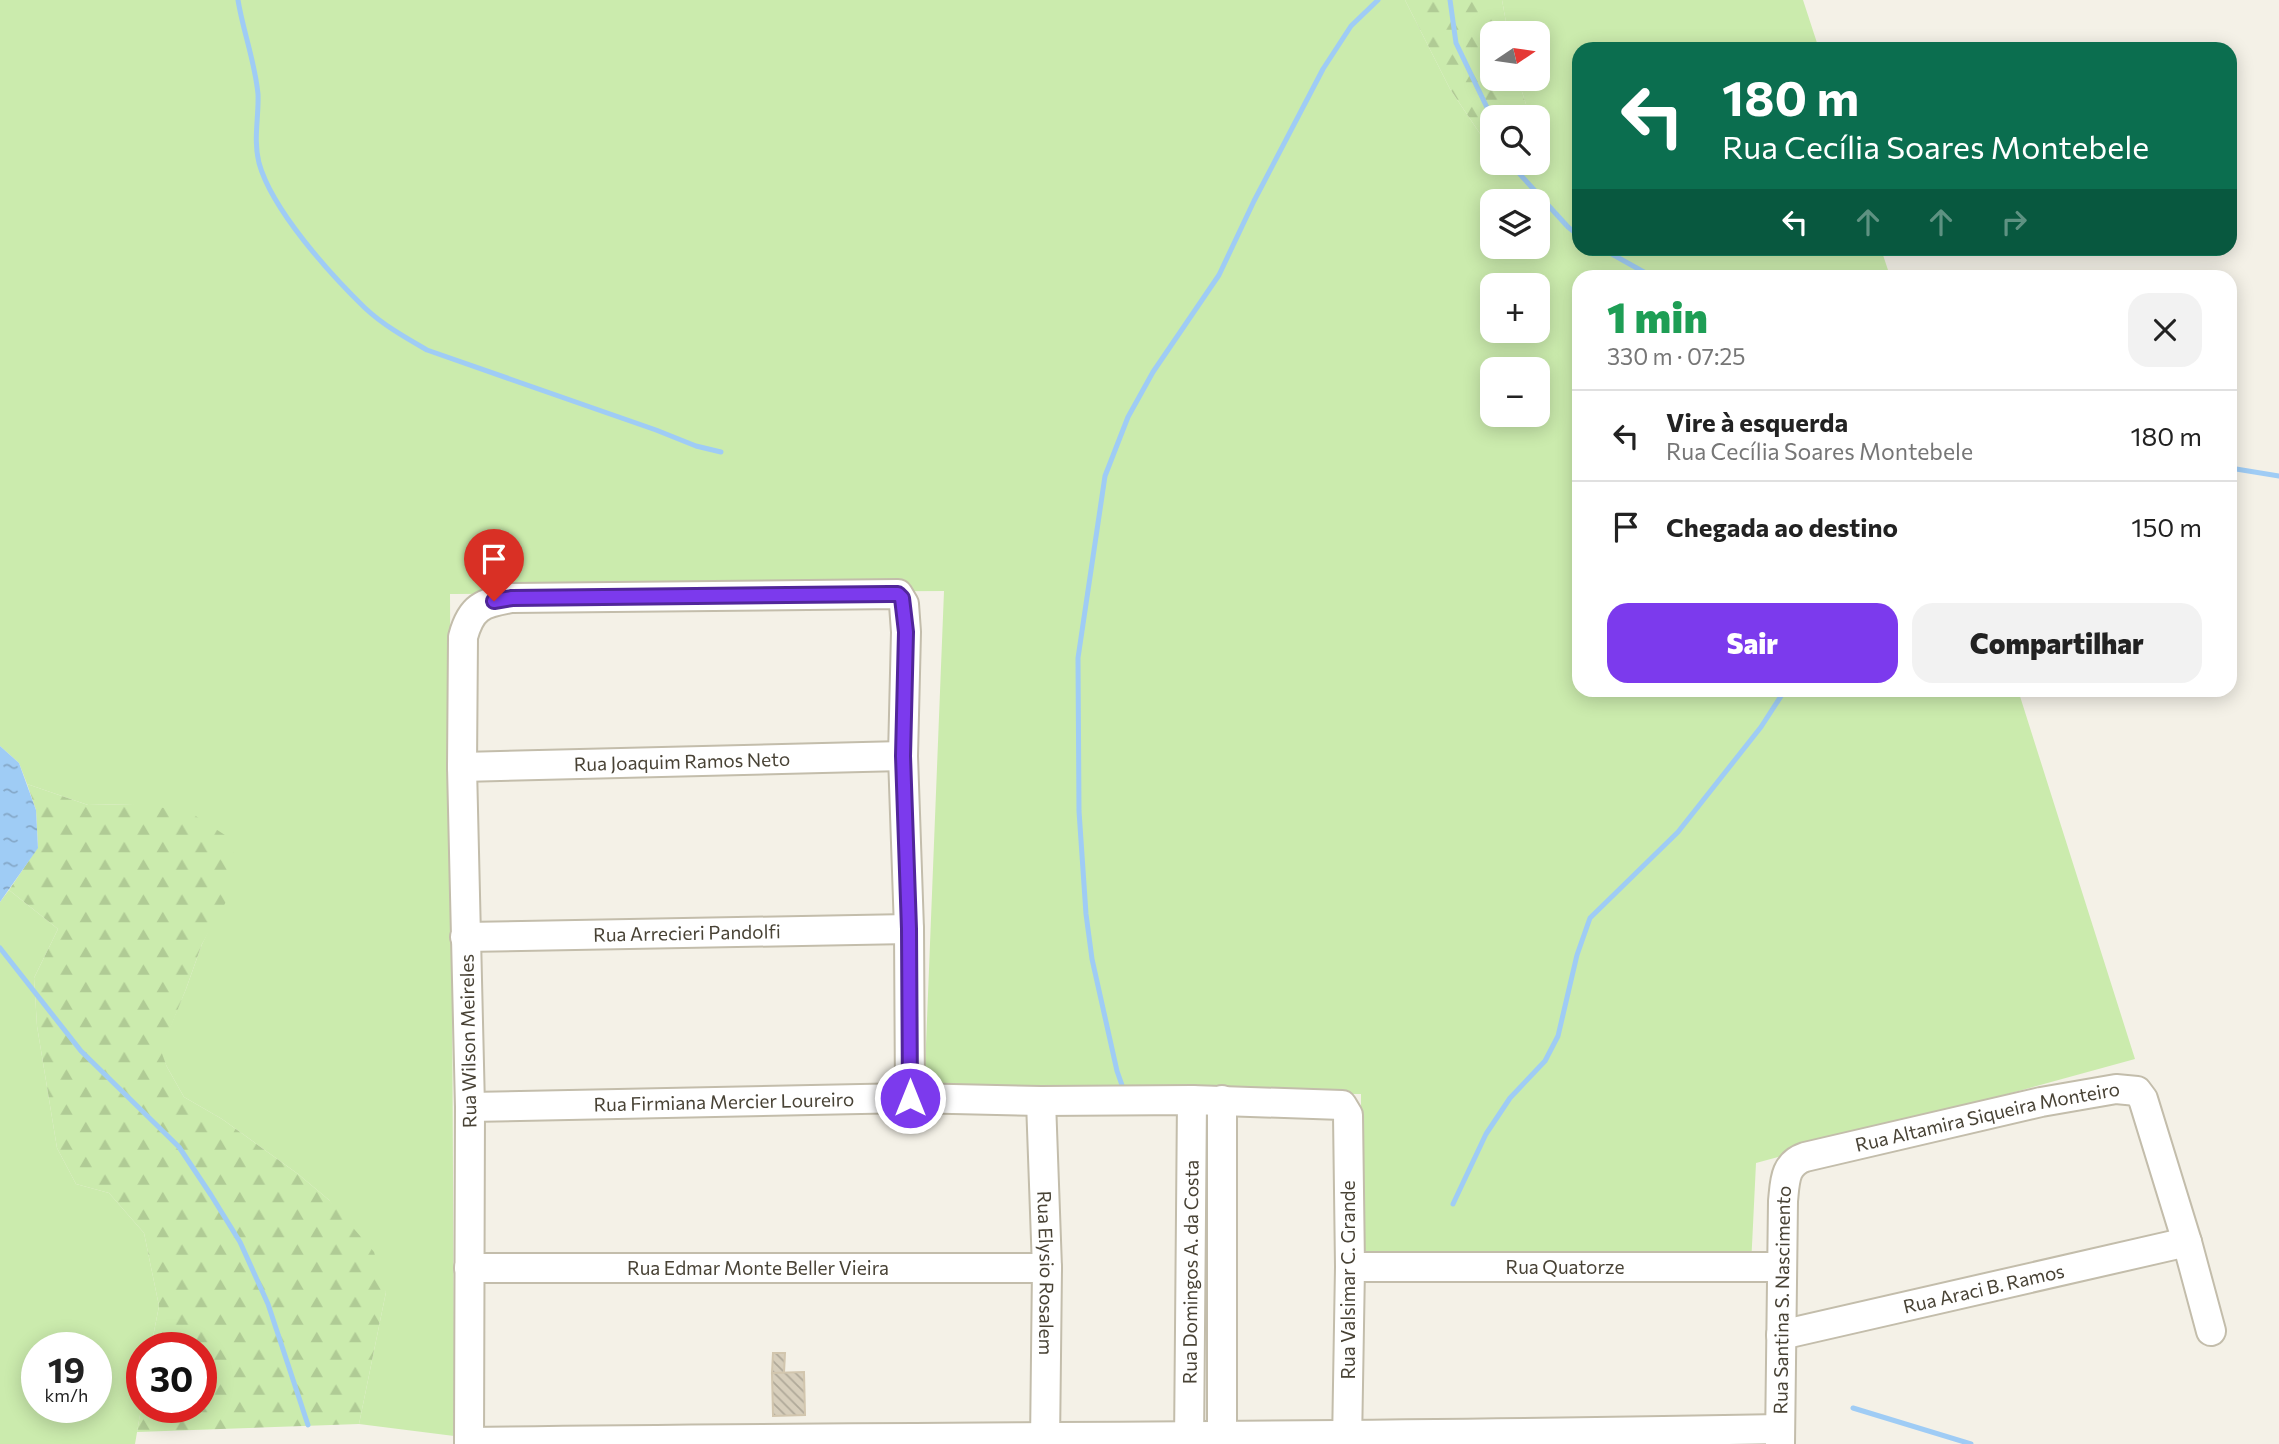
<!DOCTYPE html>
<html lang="pt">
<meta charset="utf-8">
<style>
:root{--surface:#fff;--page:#f2f2f2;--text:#222;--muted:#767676;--line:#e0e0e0;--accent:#7c3aed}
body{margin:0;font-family:Commissioner,sans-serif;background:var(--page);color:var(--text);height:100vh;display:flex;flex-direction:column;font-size:26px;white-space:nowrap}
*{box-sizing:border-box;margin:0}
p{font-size:23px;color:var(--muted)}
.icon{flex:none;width:38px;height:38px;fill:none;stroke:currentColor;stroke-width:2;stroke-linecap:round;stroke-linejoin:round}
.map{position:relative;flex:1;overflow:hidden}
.details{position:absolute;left:1572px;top:270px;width:665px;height:427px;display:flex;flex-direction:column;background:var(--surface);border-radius:21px;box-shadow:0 4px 18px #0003}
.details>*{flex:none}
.hud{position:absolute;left:1572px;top:42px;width:665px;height:214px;border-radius:21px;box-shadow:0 4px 18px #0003;background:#0b6e4f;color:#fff;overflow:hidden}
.needle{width:46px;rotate:77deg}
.controls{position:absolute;left:1480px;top:21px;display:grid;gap:14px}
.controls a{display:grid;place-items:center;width:70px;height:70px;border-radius:14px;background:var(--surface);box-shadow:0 4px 18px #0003;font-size:35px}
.speed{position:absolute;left:21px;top:1332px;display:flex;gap:14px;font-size:35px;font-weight:700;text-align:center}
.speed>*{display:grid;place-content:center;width:91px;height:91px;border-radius:50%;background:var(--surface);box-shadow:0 4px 18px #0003;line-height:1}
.speed small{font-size:18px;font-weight:400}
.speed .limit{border:10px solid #d22;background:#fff;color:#111}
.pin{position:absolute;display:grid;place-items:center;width:60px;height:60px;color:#fff;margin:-72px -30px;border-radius:50% 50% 50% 0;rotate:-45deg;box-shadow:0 0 7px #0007}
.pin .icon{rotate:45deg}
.me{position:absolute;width:77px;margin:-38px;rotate:0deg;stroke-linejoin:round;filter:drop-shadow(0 0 5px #0008)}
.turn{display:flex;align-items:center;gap:24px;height:147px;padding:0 35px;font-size:32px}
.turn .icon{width:91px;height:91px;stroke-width:2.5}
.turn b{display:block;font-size:49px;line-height:60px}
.lanes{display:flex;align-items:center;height:66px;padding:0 35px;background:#0003;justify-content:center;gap:35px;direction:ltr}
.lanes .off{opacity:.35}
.round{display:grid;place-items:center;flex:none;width:74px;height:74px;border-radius:21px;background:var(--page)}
.summary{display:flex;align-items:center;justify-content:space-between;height:119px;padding:0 35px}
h1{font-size:42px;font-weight:800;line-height:52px;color:#1e9e55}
.action{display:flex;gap:14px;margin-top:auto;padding:14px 35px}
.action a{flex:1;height:80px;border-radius:21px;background:var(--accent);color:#fff;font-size:28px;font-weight:800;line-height:80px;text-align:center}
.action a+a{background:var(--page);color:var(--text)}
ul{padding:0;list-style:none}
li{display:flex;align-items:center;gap:21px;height:91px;padding:0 35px;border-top:2px solid var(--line)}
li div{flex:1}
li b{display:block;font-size:26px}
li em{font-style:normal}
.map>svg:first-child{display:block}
.green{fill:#cbebad;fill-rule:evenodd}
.forest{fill:url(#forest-firs)}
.water{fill:url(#water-ripples)}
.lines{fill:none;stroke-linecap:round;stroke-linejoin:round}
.stream{stroke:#9fccf5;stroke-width:5}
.building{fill:url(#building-back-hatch);stroke:#d2c6ae;stroke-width:2}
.minor-casing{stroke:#c3bdab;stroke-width:32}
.minor{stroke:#fff;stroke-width:28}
.route-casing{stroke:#51269a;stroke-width:18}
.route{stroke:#7c3aed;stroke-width:12}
.labels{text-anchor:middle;stroke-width:5;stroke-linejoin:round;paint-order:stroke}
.street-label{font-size:19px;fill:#484235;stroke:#fff}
</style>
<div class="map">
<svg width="2279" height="1444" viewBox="0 0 2279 1444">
<defs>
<pattern id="forest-firs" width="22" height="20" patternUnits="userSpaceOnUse" patternTransform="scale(1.75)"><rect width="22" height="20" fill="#cbebad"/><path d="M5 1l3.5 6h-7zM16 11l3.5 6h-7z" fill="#b0cb95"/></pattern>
<pattern id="water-ripples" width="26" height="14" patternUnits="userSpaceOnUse" patternTransform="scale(1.75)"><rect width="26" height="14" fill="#9fccf5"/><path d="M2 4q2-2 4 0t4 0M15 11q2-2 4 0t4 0" fill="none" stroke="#84a7c7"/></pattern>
<pattern id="building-back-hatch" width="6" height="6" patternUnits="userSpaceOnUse" patternTransform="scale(1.75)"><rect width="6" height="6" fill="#d7cebb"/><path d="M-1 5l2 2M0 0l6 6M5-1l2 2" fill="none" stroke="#b0a999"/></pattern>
</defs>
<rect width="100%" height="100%" fill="#f4f1e7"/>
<g class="green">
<path d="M0 0H1405L1450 89 1493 153V163L1517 168 1528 163H1538V117H1530L1518 79H1538V33H1508L1502 0H1803L1819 49H1578V248L1881 249 1890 276H1578V690H2018L2135 1059 1756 1163 1751 1266 1361 1267V1094L924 1095 944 591 450 594 454 1367 470 1438 359 1424 386 1292 329 1200 298 1174 222 1119 184 1097 167 1067 160 1051 186 989 202 944 211 926 133 804 88 805 27 784 19 763 0 746ZM1493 201H1538V247H1493ZM1493 285H1538V331H1493ZM1493 369H1538V415H1493Z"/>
<path d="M9 890 58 929 34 978 37 1026 57 1148 76 1184 109 1193 144 1233 159 1306 151 1347 142 1348V1403L135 1444H0V902ZM37 1348H96V1407H37Z"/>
</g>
<g class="forest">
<path d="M1405 0H1502L1508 33H1493V79H1518L1530 117H1493V153L1450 89Z"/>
<path d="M27 784 88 805 133 804 188 811 228 837 237 862 231 893 202 944 186 989 161 1051 167 1067 184 1097 222 1119 298 1174 329 1200 374 1252 386 1292 359 1424 137 1432 142 1403V1407H201V1348L151 1347 159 1306 144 1233 109 1193 76 1184 57 1148 37 1026 34 978 58 929 9 890 38 847 36 810Z"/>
</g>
<path class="water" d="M0 746 19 763 36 810 38 848 0 902Z"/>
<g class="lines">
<g class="stream">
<path d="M238 0C243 31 255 62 258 94 259 117 253 139 259 163 272 210 330 274 365 308 383 325 406 338 427 350L656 430 696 446 721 452"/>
<path d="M1450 0 1456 43 1493 120"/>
<path d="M1513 163 1517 171 1568 227 1578 235"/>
<path d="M1601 248 1651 276"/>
<path d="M2230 468 2279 476"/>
<path d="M0 948 81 1051 179 1147 211 1195 240 1242 268 1304 308 1425"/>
<path d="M1123 1088 1117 1071 1092 959 1086 914 1079 811 1078 658 1105 476 1128 417 1153 372 1219 275 1254 201 1323 69 1351 26 1378 0"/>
<path d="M1453 1204 1486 1134 1510 1098 1545 1061 1558 1036 1577 955 1590 918 1678 832 1761 727 1785 690"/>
<path d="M1853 1408 1971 1444"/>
</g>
</g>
<g class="building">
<path d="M773 1353H785L784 1373H772Z"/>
<path d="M804 1372 805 1415 773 1416 772 1373Z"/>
</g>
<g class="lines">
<defs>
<g id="minor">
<path id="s1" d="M462 767 903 756"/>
<path id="s2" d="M465 937 909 929"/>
<path id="s3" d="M1041 1101 1047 1268 1045 1444"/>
<path id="s4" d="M470 1107 910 1098 1041 1101 1192 1100 1342 1105 1348 1115 1350 1267 1347 1444"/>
<path id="s5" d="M1350 1267H1781"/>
<path id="s6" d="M469 1268H1047"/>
<path id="s7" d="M1781 1335 2187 1242"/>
<path d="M469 1442C906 1436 1343 1438 1780 1429"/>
<path d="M469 1444 470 1107 462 767 463 637C471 607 482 603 512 598L898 594 904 604 906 632 903 756 909 929 910 1098"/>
<path id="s8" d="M1189 1444 1192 1100"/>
<path d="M1222 1444V1100"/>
<path id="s9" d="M1780 1444 1783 1201C1785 1182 1784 1164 1805 1157L2041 1102 2116 1089 2137 1091 2143 1099 2187 1242 2211 1331"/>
</g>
</defs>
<use href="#minor" class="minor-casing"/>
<use href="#minor" class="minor"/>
</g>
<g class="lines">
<defs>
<path id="route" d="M494 601 512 598 889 594H898L902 598 906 632 903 756 909 929 910 1098"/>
</defs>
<use href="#route" class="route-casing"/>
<use href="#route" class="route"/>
</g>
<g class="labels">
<g class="street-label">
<text dy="7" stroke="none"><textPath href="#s1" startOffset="220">Rua Joaquim Ramos Neto</textPath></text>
<text dy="7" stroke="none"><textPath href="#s2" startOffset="222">Rua Arrecieri Pandolfi</textPath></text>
<text transform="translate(468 1041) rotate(-91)" y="7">Rua Wilson Meireles</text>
<text dy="7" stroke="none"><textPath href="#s4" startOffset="254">Rua Firmiana Mercier Loureiro</textPath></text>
<text dy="7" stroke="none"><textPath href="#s9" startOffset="483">Rua Altamira Siqueira Monteiro</textPath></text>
<text dy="7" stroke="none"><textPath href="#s5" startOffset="215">Rua Quatorze</textPath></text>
<text dy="7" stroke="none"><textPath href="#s6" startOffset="289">Rua Edmar Monte Beller Vieira</textPath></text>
<text dy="7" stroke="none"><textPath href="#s3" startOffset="172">Rua Elysio Rosalem</textPath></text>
<text dy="7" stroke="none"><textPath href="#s8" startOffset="172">Rua Domingos A. da Costa</textPath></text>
<text transform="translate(1348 1280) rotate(-90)" y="7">Rua Valsimar C. Grande</text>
<text dy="7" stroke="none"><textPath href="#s7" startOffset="208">Rua Araci B. Ramos</textPath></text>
<text dy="7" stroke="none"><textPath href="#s9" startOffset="144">Rua Santina S. Nascimento</textPath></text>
</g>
</g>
</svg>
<div class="controls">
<a><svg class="needle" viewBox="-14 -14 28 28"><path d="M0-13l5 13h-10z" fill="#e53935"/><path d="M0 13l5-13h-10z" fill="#767676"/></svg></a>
<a><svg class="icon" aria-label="search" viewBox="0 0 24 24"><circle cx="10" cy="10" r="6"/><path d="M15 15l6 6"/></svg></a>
<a><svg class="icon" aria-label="layers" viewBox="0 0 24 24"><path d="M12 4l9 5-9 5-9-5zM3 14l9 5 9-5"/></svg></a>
<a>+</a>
<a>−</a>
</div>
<div class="speed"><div>19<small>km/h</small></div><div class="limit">30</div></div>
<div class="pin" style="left:494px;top:601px;background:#d93025"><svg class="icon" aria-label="arrive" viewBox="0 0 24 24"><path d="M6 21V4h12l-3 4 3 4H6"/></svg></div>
<svg class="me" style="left:910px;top:1098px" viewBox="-20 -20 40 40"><circle r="17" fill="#7c3aed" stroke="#fff" stroke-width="3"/><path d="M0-11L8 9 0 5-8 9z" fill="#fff"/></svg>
<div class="hud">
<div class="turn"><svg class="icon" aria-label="left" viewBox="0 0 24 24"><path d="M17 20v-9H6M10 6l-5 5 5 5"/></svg><div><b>180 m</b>Rua Cecília Soares Montebele</div></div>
<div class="lanes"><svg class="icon" aria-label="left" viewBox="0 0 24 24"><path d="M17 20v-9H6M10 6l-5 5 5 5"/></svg><svg class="icon off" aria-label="ahead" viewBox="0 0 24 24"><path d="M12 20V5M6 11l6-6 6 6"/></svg><svg class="icon off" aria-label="ahead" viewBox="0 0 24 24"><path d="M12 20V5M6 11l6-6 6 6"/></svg><svg class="icon off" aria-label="right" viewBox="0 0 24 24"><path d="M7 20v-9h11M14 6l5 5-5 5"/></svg></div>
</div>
<section class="details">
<div class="summary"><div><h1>1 min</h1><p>330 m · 07:25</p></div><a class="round"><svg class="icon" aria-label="close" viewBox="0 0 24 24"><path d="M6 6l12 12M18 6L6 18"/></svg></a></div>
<ul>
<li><svg class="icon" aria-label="left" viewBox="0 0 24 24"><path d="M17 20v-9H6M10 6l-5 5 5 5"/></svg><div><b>Vire à esquerda</b><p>Rua Cecília Soares Montebele</p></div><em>180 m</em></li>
<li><svg class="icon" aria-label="arrive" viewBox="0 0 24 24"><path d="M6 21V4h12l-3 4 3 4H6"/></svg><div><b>Chegada ao destino</b></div><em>150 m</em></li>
</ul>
<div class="action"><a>Sair</a><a>Compartilhar</a></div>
</section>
</div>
